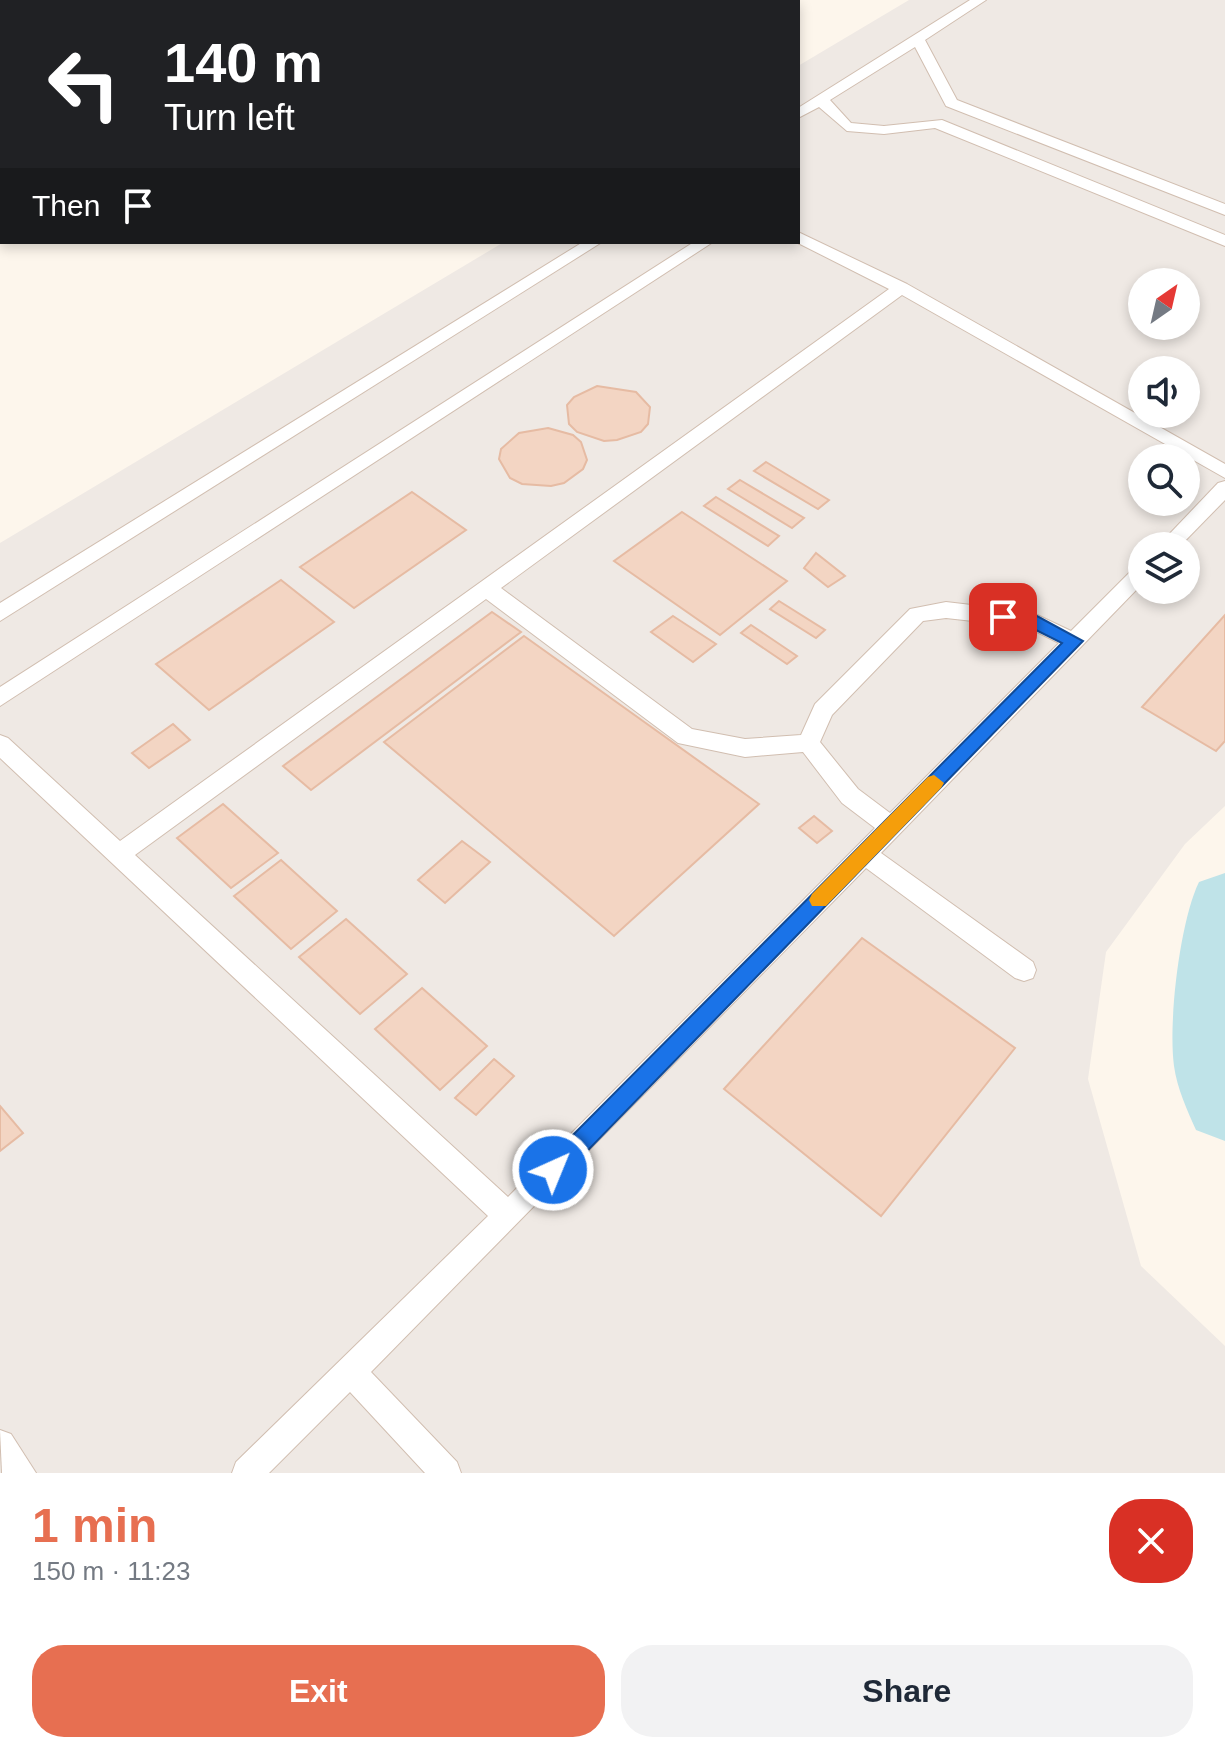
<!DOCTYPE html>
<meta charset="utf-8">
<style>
:root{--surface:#fff;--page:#f2f2f3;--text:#1f2937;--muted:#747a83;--accent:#e76f51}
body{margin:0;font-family:Arial,sans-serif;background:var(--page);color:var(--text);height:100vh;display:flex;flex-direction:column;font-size:30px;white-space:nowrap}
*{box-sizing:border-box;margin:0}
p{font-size:26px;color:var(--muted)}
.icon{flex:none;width:44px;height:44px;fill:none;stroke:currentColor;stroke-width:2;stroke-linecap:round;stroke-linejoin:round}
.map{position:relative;height:1473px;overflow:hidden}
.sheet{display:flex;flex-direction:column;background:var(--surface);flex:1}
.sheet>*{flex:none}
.guide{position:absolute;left:0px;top:0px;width:800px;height:244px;box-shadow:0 4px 12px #0003;background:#202124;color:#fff;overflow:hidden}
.needle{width:52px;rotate:34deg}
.tools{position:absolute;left:1128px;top:268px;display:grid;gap:16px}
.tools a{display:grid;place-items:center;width:72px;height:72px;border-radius:50%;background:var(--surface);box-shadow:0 4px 12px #0003;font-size:40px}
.pin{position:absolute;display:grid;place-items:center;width:68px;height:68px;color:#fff;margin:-34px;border-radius:16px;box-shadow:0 4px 12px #0006}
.me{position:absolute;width:88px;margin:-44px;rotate:44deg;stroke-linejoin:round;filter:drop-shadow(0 0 6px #0008)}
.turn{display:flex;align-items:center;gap:28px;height:168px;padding:0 32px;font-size:36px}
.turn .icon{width:104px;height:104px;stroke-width:2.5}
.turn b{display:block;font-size:56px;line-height:68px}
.then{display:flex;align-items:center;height:76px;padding:0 32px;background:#0003;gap:16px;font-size:30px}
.round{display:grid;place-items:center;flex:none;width:84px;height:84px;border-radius:32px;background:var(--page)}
.head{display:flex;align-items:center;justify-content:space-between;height:136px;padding:0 32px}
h1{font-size:48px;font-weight:600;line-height:60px;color:var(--accent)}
.button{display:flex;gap:16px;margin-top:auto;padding:16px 32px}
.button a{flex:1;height:92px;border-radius:32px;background:var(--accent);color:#fff;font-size:32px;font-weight:600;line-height:92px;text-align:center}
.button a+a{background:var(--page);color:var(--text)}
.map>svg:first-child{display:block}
.industrial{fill:#efe9e4;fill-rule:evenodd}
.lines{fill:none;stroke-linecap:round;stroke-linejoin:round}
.river{fill:#bfe3e8;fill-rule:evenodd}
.building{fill:#f3d5c3;stroke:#e6bba3;stroke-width:2}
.service-casing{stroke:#d1beb0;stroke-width:2}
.service{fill:#fff;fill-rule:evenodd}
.route{fill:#1a73e8;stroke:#114b97;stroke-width:2}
.slow{fill:#f59e0b}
</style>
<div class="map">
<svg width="1225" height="1473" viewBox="0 0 1225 1473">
<rect width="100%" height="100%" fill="#fdf6ec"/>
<path class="industrial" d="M909 0H1225V806L1185 844 1106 952 1088 1079 1141 1266 1225 1346V1473H0V543L504 242H798V66ZM1142 282H1186V326H1142ZM1142 370H1186V414H1142ZM1142 458H1186V502H1142ZM1142 546H1186V590H1142Z"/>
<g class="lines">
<path class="river" d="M1225 873V1141L1196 1130C1187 1110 1177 1088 1174 1066 1168 1022 1180 921 1199 882Z"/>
</g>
<g class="building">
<path d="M597 386 636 392 650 407 648 424 641 432 617 440 604 441 577 432 569 424 567 405 574 397Z"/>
<path d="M548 428 573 435 581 442 587 460 583 469 564 483 551 486 522 484 510 478 499 459 501 449 519 433Z"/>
<path d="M766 462 829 500 818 509 754 471Z"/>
<path d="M740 480 804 518 792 528 728 489Z"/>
<path d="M412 492 466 530 354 608 300 567Z"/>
<path d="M716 497 779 536 768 546 704 506Z"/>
<path d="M682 512 787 581 720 635 614 561Z"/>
<path d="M816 553 845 576 828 587 804 568Z"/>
<path d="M281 580 334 622 209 710 156 664Z"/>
<path d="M779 601 825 630 816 638 770 609Z"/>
<path d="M492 612 521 632 311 790 283 766Z"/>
<path d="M1225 615V741L1216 751 1142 707Z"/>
<path d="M673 616 716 644 693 662 651 632Z"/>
<path d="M751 625 797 656 787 664 741 633Z"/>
<path d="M524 636 759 804 614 936 384 742Z"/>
<path d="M173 724 190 740 149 768 132 753Z"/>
<path d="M223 804 278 853 231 888 177 838Z"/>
<path d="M814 816 832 831 817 843 799 828Z"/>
<path d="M462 841 490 862 445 903 418 880Z"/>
<path d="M281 860 337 911 291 949 234 896Z"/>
<path d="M346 919 407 974 360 1014 299 957Z"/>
<path d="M862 938 1015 1048 881 1216 724 1089Z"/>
<path d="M422 988 487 1046 440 1090 375 1029Z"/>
<path d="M494 1059 514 1076 476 1115 455 1098Z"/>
<path d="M0 1106 23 1133 0 1151Z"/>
</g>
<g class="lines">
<defs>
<g id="service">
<path d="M970 0H986L925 40 957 100 1225 204V215L946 106 915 47 830 100 851 123 884 126 942 120 1225 235V246L935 128 884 134 847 131 819 107 798 118V108Z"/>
<path d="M798 232 907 284 1225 464V478L902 295 501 588 692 729 745 739 801 735 815 704 910 609 946 602 1031 612 1071 631 1135 567 1142 565V584L881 853 1033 962 1036 970 1033 978 1024 981 1015 978 866 868 371 1372 457 1462 461 1473H425L350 1392 269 1473H232L236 1462 488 1216 0 758V735L8 738 120 841 889 289 796 242ZM486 599 678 743 745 757 803 752 842 803 875 828 508 1197 135 855ZM946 618 1027 627 1059 643 890 813 858 789 820 742 832 715 923 621Z"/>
<path d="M583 242H602L0 621V603Z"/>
<path d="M694 242H713L0 706V687Z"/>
<path d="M1225 481V500L1180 546H1158L1218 483Z"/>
<path d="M0 1430 11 1434 36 1473H2Z"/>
</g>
</defs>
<use href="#service" class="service-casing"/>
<use href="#service" class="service"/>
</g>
<path class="route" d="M1003 610 1037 616 1083 641 561 1178 553 1181 545 1178 541 1170 545 1163 1062 643 1028 626 997 621V612Z"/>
<path class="slow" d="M934 775 944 783 941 788 826 906H812L809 900 812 894 928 777Z"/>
</svg>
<div class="tools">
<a><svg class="needle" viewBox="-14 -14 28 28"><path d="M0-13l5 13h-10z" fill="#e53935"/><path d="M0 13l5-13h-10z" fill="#747a83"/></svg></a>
<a><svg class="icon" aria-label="sound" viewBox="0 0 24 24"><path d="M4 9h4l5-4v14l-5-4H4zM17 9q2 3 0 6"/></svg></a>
<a><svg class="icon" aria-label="search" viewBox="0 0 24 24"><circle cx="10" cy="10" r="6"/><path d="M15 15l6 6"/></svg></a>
<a><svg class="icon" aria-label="layers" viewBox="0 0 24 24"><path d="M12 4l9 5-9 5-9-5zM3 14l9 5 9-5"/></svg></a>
</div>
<div class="pin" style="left:1003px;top:617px;background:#d93025"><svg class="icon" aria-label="arrive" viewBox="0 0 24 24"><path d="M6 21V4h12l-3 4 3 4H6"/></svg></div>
<svg class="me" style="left:553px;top:1170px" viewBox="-20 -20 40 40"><circle r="17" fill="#1a73e8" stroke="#fff" stroke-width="3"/><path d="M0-11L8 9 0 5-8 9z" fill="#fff"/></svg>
<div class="guide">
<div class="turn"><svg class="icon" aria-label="left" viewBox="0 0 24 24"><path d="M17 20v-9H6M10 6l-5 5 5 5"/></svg><div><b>140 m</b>Turn left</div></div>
<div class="then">Then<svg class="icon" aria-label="arrive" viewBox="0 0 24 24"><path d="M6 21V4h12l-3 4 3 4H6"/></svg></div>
</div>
</div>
<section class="sheet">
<div class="head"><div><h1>1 min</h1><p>150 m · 11:23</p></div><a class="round" style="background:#d93025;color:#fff"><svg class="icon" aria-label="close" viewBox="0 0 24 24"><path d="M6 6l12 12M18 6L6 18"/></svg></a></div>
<div class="button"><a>Exit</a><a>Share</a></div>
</section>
